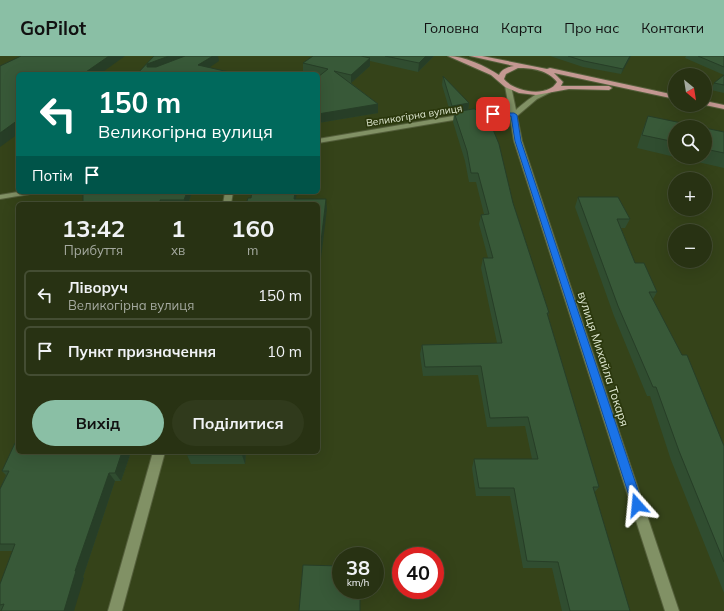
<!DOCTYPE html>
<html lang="uk">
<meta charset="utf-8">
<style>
:root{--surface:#283213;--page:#303a1c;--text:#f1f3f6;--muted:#a5aaa0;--line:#444d33;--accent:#8abfa5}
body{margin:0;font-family:Mulish,sans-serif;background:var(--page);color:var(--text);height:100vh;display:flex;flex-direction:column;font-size:15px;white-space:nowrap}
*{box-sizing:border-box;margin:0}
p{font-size:13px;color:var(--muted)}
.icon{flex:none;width:22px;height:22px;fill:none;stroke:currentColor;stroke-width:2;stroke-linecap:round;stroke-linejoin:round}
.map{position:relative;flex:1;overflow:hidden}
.panel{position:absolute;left:16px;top:146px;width:304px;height:252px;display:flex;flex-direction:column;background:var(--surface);border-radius:6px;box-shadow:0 4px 16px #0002,0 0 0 1px var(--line)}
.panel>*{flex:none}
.top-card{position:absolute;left:16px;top:16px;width:304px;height:122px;border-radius:6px;box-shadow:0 4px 16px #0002,0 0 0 1px var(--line);background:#00695c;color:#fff;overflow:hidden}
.needle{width:26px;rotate:150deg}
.controls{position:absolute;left:668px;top:12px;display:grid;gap:8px}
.controls a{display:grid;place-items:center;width:44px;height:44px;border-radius:50%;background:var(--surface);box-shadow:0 4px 16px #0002,0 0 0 1px var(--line);font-size:20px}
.speed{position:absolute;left:332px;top:491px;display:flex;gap:8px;font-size:20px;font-weight:700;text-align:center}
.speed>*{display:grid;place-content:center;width:52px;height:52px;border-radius:50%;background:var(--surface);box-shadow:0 4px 16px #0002,0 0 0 1px var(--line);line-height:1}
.speed small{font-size:10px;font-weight:400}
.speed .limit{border:6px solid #d22;background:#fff;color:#111}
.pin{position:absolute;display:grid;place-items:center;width:34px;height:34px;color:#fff;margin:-17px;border-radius:8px;box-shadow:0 2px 6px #0006}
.me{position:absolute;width:44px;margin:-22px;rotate:342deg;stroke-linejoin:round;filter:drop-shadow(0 0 3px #0008)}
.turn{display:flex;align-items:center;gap:14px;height:84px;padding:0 16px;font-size:18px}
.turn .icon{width:52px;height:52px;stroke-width:2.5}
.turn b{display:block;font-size:28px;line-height:34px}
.then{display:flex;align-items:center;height:38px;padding:0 16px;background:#0003;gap:8px;font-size:15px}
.eta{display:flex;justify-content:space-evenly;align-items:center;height:68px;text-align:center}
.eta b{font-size:24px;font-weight:700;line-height:28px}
.primary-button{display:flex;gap:8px;margin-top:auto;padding:8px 16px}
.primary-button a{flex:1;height:46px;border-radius:24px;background:var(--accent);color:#111;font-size:16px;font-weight:700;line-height:46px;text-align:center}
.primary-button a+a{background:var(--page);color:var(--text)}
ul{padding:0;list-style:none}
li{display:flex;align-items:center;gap:12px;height:50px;margin:0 8px 6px;padding:0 8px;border:2px solid var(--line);border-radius:6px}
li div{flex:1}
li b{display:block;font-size:15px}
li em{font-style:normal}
header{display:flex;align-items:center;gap:24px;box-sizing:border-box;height:56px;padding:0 20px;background:var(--accent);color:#111}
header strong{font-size:19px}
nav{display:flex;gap:22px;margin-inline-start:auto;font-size:14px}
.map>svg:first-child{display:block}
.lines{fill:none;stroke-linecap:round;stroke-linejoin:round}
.minor-casing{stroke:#545f3b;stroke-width:2}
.major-casing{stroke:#545f3b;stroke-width:2}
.minor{fill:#819165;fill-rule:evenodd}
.major{fill:#c49892;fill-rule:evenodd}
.wall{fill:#304d30}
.shaded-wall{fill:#273e27}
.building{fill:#385938;stroke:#273e27}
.route{fill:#1a73e8;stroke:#114b97}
.labels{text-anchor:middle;stroke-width:3.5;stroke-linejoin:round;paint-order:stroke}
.far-street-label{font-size:10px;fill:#e0e9d2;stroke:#2b380d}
.street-label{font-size:12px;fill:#e0e9d2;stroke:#2b380d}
</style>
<header>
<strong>GoPilot</strong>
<nav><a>Головна</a><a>Карта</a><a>Про нас</a><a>Контакти</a></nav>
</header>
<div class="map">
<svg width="724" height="555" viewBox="0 0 724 555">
<rect width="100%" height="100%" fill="#354319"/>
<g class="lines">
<defs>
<g id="minor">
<path d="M508 28 511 30 516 54C523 48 544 29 553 35L537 43 517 60 522 85 679 555H665L514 85 510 61H471L318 87V83L471 57H510L505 30Z"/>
<path d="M18 136H34L30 138 0 143V139Z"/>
<path d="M225 136H233L231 148H223Z"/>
<path d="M153 396H165L122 555H108Z"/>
</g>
<g id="major">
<path d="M448 0C465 0 485 10 499 19 502 13 508 11 514 10L470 0H482L547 13 550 12 675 39V43L554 17 563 26 561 30H609L612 32 609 34 569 33 536 39 519 37 505 31 491 19ZM518 12C532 12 548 14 557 26 548 42 514 36 504 23L506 18Z"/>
<path d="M705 45 724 49V53L705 49Z"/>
</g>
</defs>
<use href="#minor" class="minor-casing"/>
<use href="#major" class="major-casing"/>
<use href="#minor" class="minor"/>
<use href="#major" class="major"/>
</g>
<g class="wall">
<path d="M313 0H434L418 16 370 5V10L351 27 378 48V57L318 67V21L319 20 318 19V18H312L303 16V7Z"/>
<path d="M550 0H631L621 18 583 11Z"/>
<path d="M686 0H724V37L711 34 714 27 724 19 685 2Z"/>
<path d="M443 20 469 47 468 54 513 147 549 257 548 260 599 431 594 437 630 555H562L552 512H523L510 440H476L472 412 474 403H532L525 370 487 371 478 319 423 320 420 298 422 289 497 287 481 212 483 202H488L479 168 481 159 484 158 476 126H469L465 105 453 66 454 58 451 59 442 29Z"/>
<path d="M648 60 675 71V101L637 92 643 73Z"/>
<path d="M705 72 724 76V112L676 101H705Z"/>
<path d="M192 136 188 148H83Z"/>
<path d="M578 141 630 163 625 172H621L635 207 657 236 653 243 724 390V537L671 404 650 340H647L614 260 575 151Z"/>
<path d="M18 396H131L121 425H115L83 521 84 522 2 555 0 554V528L13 495H0V433L6 419 2 415Z"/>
<path d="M246 396 245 408H191L187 399Z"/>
</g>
<g class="shaded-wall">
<path d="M109 0H125L100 18H83Z"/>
<path d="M169 0H192L149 17 147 11V8Z"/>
<path d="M213 0H218L219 5 200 18 198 9Z"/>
<path d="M426 0H434L418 16 419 7Z"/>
<path d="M630 0H631L621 18 623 13Z"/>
<path d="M370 2V10L351 27V19Z"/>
<path d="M469 47 468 56H454V58L451 59 452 50Z"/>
<path d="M378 48V57L318 67V58Z"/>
<path d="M18 64V78L0 91V77Z"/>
<path d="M187 136H192L188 148H185L184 144Z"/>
<path d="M295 136H297L295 148 294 143Z"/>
<path d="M326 143 327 153 318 227V211Z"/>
<path d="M122 396H131L121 425 115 417Z"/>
<path d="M242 396H246L245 408 242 399Z"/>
<path d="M109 417 115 425 83 521 84 522 74 555H64L75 515Z"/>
</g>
<g class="building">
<path d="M21 0H109L83 18H18V64L0 77V10Z"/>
<path d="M154 0H169L147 8V11H156L185 0H213L198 9 229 16 227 18H137Z"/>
<path d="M313 0H361L370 2 351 19 334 15 378 48 318 58V21L328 13 303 7Z"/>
<path d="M385 0H426L419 7Z"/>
<path d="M568 0H630L623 13 584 5Z"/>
<path d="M698 0H724V11Z"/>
<path d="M724 19V29L714 27Z"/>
<path d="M443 20 469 47 452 50Z"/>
<path d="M473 53H475L492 71 499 88 513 147 549 257H547L599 431H593L630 555H570L558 506 527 505 514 432H479L474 403H538L528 361 490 362 481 310 425 311 422 289 502 287 483 202H493L481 159 489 158 478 117H471L467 95 454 56Z"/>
<path d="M648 60 701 71H675V86L642 79Z"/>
<path d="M705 72 724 76V97L705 93Z"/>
<path d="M83 136H187L184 144H160L161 148H83Z"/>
<path d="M252 136H295L294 143H326L318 211V148H246L248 142H251Z"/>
<path d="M578 141H618L630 163H617L635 207H644L657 236H649L682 299H687L724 390V506L679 395 656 331H653L618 250Z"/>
<path d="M15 387H18V396H122L115 417H109L75 515H76L64 555H1L4 548 0 549V528L15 488H0V433L9 415H2Z"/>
<path d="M188 396H242V399H187Z"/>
<path d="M303 509 341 510V534H360V555H299Z"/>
</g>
<path class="route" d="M491 57H514L517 59 521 85 643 449 641 453 637 454 633 453 632 449 515 85 511 60H491Z"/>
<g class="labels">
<g class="far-street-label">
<text transform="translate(414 59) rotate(-9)" y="4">Великогірна вулиця</text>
</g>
<g class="street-label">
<text transform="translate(603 303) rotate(72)" y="4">вулиця Михайла Токаря</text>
</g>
</g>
</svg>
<div class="controls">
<a><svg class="needle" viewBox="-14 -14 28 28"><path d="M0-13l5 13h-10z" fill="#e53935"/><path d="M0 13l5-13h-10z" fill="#a5aaa0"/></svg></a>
<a><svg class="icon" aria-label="search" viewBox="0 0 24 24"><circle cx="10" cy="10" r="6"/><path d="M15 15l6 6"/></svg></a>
<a>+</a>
<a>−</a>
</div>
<div class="speed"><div>38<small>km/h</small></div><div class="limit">40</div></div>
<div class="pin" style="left:493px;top:58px;background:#d93025"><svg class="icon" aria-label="arrive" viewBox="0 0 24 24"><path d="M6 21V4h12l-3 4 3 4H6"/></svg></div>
<svg class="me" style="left:637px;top:449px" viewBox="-20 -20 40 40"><path d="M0-17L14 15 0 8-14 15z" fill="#1a73e8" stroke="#fff" stroke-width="4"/></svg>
<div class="top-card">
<div class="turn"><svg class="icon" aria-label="left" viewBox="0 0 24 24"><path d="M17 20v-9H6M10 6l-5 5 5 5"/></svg><div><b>150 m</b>Великогірна вулиця</div></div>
<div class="then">Потім<svg class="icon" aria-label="arrive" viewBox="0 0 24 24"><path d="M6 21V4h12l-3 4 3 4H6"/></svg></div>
</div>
<section class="panel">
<div class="eta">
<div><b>13:42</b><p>Прибуття</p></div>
<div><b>1</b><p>хв</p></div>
<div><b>160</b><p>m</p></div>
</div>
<ul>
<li><svg class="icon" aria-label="left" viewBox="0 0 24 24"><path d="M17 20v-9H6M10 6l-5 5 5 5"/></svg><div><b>Ліворуч</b><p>Великогірна вулиця</p></div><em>150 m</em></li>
<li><svg class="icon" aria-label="arrive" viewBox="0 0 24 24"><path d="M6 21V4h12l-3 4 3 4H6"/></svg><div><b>Пункт призначення</b></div><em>10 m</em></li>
</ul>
<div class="primary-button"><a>Вихід</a><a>Поділитися</a></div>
</section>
</div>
